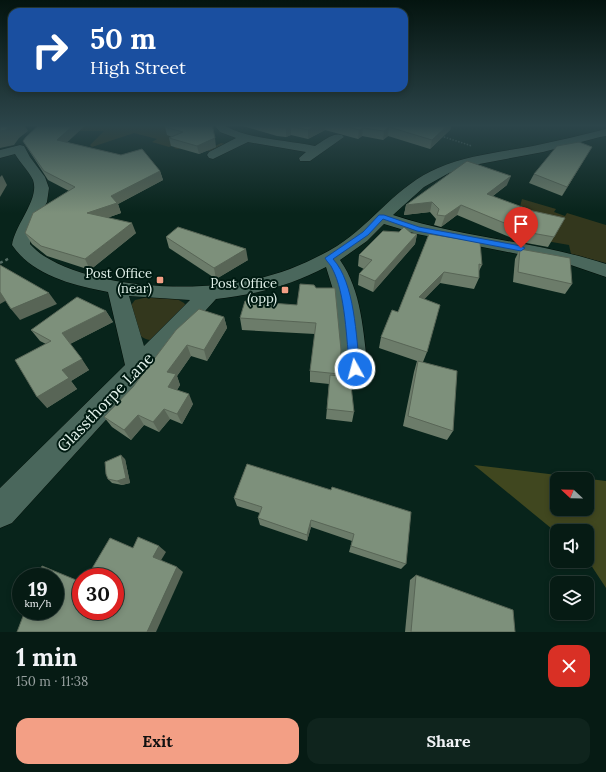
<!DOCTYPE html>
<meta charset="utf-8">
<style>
:root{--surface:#061b14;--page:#0f241d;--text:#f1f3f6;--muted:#98a1a0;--line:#273934;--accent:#f39f85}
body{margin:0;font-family:Lora,serif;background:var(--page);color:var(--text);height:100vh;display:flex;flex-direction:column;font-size:15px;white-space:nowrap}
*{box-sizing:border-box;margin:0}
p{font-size:13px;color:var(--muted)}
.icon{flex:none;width:22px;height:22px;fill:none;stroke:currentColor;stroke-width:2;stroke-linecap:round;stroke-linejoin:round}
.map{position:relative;height:632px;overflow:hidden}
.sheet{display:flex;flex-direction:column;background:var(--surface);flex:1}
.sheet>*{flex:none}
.top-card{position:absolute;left:8px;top:8px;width:400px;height:84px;border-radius:12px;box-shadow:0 2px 6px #0003,0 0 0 1px var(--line);background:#1a4fa0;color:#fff;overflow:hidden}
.needle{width:26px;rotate:292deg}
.tools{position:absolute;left:550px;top:472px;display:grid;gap:8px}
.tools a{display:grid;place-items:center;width:44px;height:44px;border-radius:8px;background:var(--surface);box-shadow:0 2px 6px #0003,0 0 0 1px var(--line);font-size:20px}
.speed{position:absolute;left:12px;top:568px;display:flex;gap:8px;font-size:20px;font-weight:700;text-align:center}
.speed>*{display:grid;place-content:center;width:52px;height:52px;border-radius:50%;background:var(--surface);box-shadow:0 2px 6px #0003,0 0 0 1px var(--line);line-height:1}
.speed small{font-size:10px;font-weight:400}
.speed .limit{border:6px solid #d22;background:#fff;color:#111}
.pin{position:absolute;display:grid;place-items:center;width:34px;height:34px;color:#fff;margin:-41px -17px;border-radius:50% 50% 50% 0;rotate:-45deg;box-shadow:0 0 4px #0007}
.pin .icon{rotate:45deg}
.me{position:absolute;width:44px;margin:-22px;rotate:353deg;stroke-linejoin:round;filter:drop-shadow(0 0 3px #0008)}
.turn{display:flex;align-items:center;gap:14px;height:84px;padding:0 16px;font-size:18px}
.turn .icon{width:52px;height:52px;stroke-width:2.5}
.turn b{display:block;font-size:28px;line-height:34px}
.round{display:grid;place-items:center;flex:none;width:42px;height:42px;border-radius:12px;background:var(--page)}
.head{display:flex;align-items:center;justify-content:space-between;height:68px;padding:0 16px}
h1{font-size:24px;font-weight:800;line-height:30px}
.button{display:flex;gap:8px;margin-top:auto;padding:8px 16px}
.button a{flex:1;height:46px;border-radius:12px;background:var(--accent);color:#111;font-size:16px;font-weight:800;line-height:46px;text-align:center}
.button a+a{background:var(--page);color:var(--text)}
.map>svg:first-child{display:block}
.green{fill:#33371d}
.forest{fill:#40471f;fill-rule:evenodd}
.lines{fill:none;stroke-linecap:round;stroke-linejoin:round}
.minor-casing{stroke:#000d06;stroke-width:1}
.path-far1{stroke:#526a62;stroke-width:1.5;stroke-dasharray:1.5 1.5;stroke-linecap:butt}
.path{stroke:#526a62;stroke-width:2.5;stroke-dasharray:3 3;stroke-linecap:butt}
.minor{fill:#4a675c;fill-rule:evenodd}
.wall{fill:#6c7c6a}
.shaded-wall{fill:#586556}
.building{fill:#7d907b;stroke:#586556}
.route{fill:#1a73e8;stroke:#114b97}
.poi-dot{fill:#f39f85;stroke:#001b12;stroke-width:1.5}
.labels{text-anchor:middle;stroke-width:4;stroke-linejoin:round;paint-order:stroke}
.poi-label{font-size:13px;fill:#e1f1ea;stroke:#001b12;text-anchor:end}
.near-street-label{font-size:16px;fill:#e1f1ea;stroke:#001b12}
</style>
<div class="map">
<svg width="606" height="632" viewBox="0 0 606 632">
<rect width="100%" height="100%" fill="#08241b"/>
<g class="green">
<path d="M53 125H194L211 148 221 143 225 144 213 152 185 146 178 149 173 148 187 142 183 141 169 147 152 142 157 139 134 133 92 147 90 145 104 131H64Z"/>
<path d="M522 199 556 209 554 212 565 216 567 213 606 225V263L571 254 569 245 546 241 517 218Z"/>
<path d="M148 297 177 299 184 303 186 306 151 340C136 340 133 320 129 308L135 300Z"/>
</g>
<path class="forest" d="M474 465 606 481V588L587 559V531H557V533ZM557 479H587V509H557Z"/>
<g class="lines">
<defs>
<g id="minor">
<path d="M214 125C224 123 229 129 239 132 263 140 290 141 315 146 323 141 333 132 342 135L344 137 310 161H300L299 158 306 152 248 142 213 159 209 158 207 155 209 152 236 138 220 132Z"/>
<path d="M606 129V136L600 137 543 152 474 165 449 173 424 187 393 215C462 238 537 241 606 264V277L568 264 417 234 384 224 367 241 340 260C362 291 363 332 368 369L364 376 355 379 346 376 342 369 335 296 326 267C292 285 254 295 216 299L12 523 0 528V488L125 365 108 292C73 285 33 276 12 245 15 224 40 199 33 180 29 171 20 163 15 154L0 158V150L20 145 24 146 30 157 45 177 49 188 47 202 33 230 30 244C34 248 39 253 44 256 96 289 197 293 256 279 284 273 312 261 337 246 373 223 397 185 438 168 468 155 501 152 533 146 557 141 582 135 606 129ZM129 296 190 300 144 346Z"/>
</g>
</defs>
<use href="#minor" class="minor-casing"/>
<path class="path-far1" d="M441 136 472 146"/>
<path class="path" d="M0 263 10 258"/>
<use href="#minor" class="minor"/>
</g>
<g class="wall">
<path d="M172 124 216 147 199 154 171 146 169 138 172 137 167 135 165 127Z"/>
<path d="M236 124H452L450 130 430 149 388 136 383 140 362 136 358 139 325 130 308 139 291 135 286 137 277 136Z"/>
<path d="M23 141 67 142 160 171 163 180 118 204 121 213 107 218 136 233 90 270 47 256 32 244 25 233 69 191 48 180 28 149Z"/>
<path d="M587 155 562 196 529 183 534 174Z"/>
<path d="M507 185 493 196 554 237 548 247 521 242 457 215 441 227 434 225 436 219 430 212 404 215 406 205Z"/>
<path d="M411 233 417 234 415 244 373 292 358 285 359 274 364 269 358 266 359 255Z"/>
<path d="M429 234 482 265 479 271V278L474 289 440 283 424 299 427 352 423 362 453 431 447 440 403 426 414 372 417 361 379 348 381 337 398 312Z"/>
<path d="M166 237 248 260 216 279 169 248Z"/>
<path d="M520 249 572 284 565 294 513 282 515 259Z"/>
<path d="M314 285 341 350 339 376 354 412 352 422 326 419 329 384 310 382V371L315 334 242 330 240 318 297 305Z"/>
<path d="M106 311 113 322 70 344 89 370 71 381 77 389 47 408 46 344 40 341 31 330Z"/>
<path d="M224 317 227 328 207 361 191 356 177 376 180 385 177 390 193 404 182 424 170 419 159 432 144 425 131 440 112 427 104 417 133 387 176 330Z"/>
<path d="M125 459 130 483 122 485 112 483 108 479Z"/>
<path d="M247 464 406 564 401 569 349 552 352 541 311 527 307 541 260 525 258 518 260 513 237 506 234 498Z"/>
<path d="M416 575 515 632H405L410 580Z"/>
</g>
<g class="shaded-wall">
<path d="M10 124H24L28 131 19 138 14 145 0 148V131Z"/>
<path d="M75 124H87L61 148 57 140Z"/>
<path d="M319 124H326L325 130 308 139V130Z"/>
<path d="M449 124H452L450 130 430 149 432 140Z"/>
<path d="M291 126V135L286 137V128Z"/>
<path d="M389 127 388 136 383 140 384 131Z"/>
<path d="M363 128 362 136 358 139 359 130Z"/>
<path d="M215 138 216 147 199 154 197 146Z"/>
<path d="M592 147 587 155 562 196 567 187Z"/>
<path d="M160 171 163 180 118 204 121 213 92 223 87 213 111 196Z"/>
<path d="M2 175 7 185 0 197V177Z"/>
<path d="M511 176 507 185 483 203 487 194Z"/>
<path d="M432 202 430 212 404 215 406 205Z"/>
<path d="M461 205 457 215 441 227 445 216Z"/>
<path d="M132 223 136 233 90 270 85 259Z"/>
<path d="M417 234 415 244 373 292 375 281Z"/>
<path d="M246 249 248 260 216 279 214 268Z"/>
<path d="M444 272 440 283 416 308 419 297Z"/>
<path d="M0 291 7 300 0 304Z"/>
<path d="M49 293 57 304 20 320 11 309Z"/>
<path d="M106 311 113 322 70 344 62 333Z"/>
<path d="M224 317 227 328 207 361 204 350Z"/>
<path d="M187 345 191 356 177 376 180 385 173 397 168 387 167 372Z"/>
<path d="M82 359 89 370 71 381 77 389 47 408 37 397 62 370Z"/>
<path d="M189 394 193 404 182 424 177 414Z"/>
<path d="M164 409 170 419 159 432 153 422Z"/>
<path d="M138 415 144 425 131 440 124 430Z"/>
<path d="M121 455 125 459 130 483 122 485 117 481Z"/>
<path d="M311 520V527L307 541V535Z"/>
<path d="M159 546 166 552 160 562 153 557Z"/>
<path d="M177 567 183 572 156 632H147Z"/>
</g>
<g class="building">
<path d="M0 124H10L6 130 0 131Z"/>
<path d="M40 124H75L57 140 121 155 142 149 160 171 111 196 117 203 87 213 132 223 85 259 41 246 25 233 33 213 75 187 44 171 23 141 26 137Z"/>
<path d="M172 124H212L215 138 197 146 169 138 183 132 165 127Z"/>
<path d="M267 124H319L308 130 291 126 286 128 277 127Z"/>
<path d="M338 124H449L432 140 389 127 384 131 363 128 359 130Z"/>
<path d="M579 142 592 147 567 187 534 174 557 146Z"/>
<path d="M467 161 511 176 487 194 533 211 565 218 554 237 526 232 461 205 445 216 437 215 439 209 432 202 406 205Z"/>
<path d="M178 227 246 249 214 268 166 237Z"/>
<path d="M404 227 411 233 417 234 375 281 359 274 372 260 359 255 383 231 399 232Z"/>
<path d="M429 234 480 242 482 265 479 264V278L444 272 419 297 440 305 427 352 381 337 392 310 398 312Z"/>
<path d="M520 249 570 258 572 284 518 272Z"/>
<path d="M0 265 49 293 11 309 0 292Z"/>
<path d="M300 284 314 285 316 288H335L341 350 339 374 310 371 316 323 240 318 245 301 297 305Z"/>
<path d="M77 297 106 311 62 333 82 359 62 370 69 378 37 397 15 360 51 341 31 330Z"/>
<path d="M199 309 224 317 204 350 187 345 167 372 176 374 168 387 189 394 177 414 164 409 153 422 138 415 124 430 104 417 133 387 176 330Z"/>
<path d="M418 361 457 371 453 431 408 416Z"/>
<path d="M330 375 350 377 354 412 327 409Z"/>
<path d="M121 455 126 478 117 481 108 479 106 474 105 462Z"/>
<path d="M247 464 331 490 332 487 411 512 406 564 351 546 354 534 311 520 307 535 258 518 262 507 234 498Z"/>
<path d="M138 537 159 546 153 557 177 567 147 632H17L25 611H55V577H38L42 566 81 582V611H115V577H87L110 538 133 548Z"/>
<path d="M416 575 513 610 515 632H411Z"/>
</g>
<linearGradient id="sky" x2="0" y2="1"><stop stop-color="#04140f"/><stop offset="0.59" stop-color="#2c454a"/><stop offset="1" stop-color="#2c454a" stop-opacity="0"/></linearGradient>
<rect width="606" height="213" fill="url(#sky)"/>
<path class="route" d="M379 215H384L419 227 521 246 525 248 521 251 417 231 383 219 368 235 333 259C355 283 356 337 360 369L358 372 355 373 351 372 350 369C346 340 346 294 332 268 331 265 327 262 325 258L363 232Z"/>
<g class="poi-dot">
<rect x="156" y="276" width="8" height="8" rx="2"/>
<rect x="281" y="286" width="8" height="8" rx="2"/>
</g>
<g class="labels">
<g class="poi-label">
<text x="152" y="278">Post Office<tspan x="152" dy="15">(near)</tspan></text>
<text x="277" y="288">Post Office<tspan x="277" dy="15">(opp)</tspan></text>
</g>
<g class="near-street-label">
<text transform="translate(105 402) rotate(-46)" y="6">Glassthorpe Lane</text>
</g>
</g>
</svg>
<div class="tools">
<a><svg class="needle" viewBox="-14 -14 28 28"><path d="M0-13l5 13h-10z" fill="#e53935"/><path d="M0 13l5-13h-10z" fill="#98a1a0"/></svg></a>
<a><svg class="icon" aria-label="sound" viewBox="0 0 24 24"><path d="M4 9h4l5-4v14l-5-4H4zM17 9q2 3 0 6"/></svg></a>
<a><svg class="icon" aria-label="layers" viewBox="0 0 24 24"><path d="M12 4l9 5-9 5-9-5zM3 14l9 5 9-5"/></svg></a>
</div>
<div class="speed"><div>19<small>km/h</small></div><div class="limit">30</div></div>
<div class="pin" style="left:521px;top:248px;background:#d93025"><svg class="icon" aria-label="arrive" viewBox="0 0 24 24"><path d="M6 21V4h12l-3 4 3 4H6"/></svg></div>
<svg class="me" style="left:355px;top:369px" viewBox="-20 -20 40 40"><circle r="17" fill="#1a73e8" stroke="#fff" stroke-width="3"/><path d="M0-11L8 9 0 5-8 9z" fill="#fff"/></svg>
<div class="top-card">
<div class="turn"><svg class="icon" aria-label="right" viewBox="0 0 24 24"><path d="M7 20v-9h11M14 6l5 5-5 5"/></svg><div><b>50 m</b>High Street</div></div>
</div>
</div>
<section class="sheet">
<div class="head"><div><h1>1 min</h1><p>150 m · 11:38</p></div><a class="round" style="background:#d93025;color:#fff"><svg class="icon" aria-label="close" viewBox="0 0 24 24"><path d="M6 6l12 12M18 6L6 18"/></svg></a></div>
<div class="button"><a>Exit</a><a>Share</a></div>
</section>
